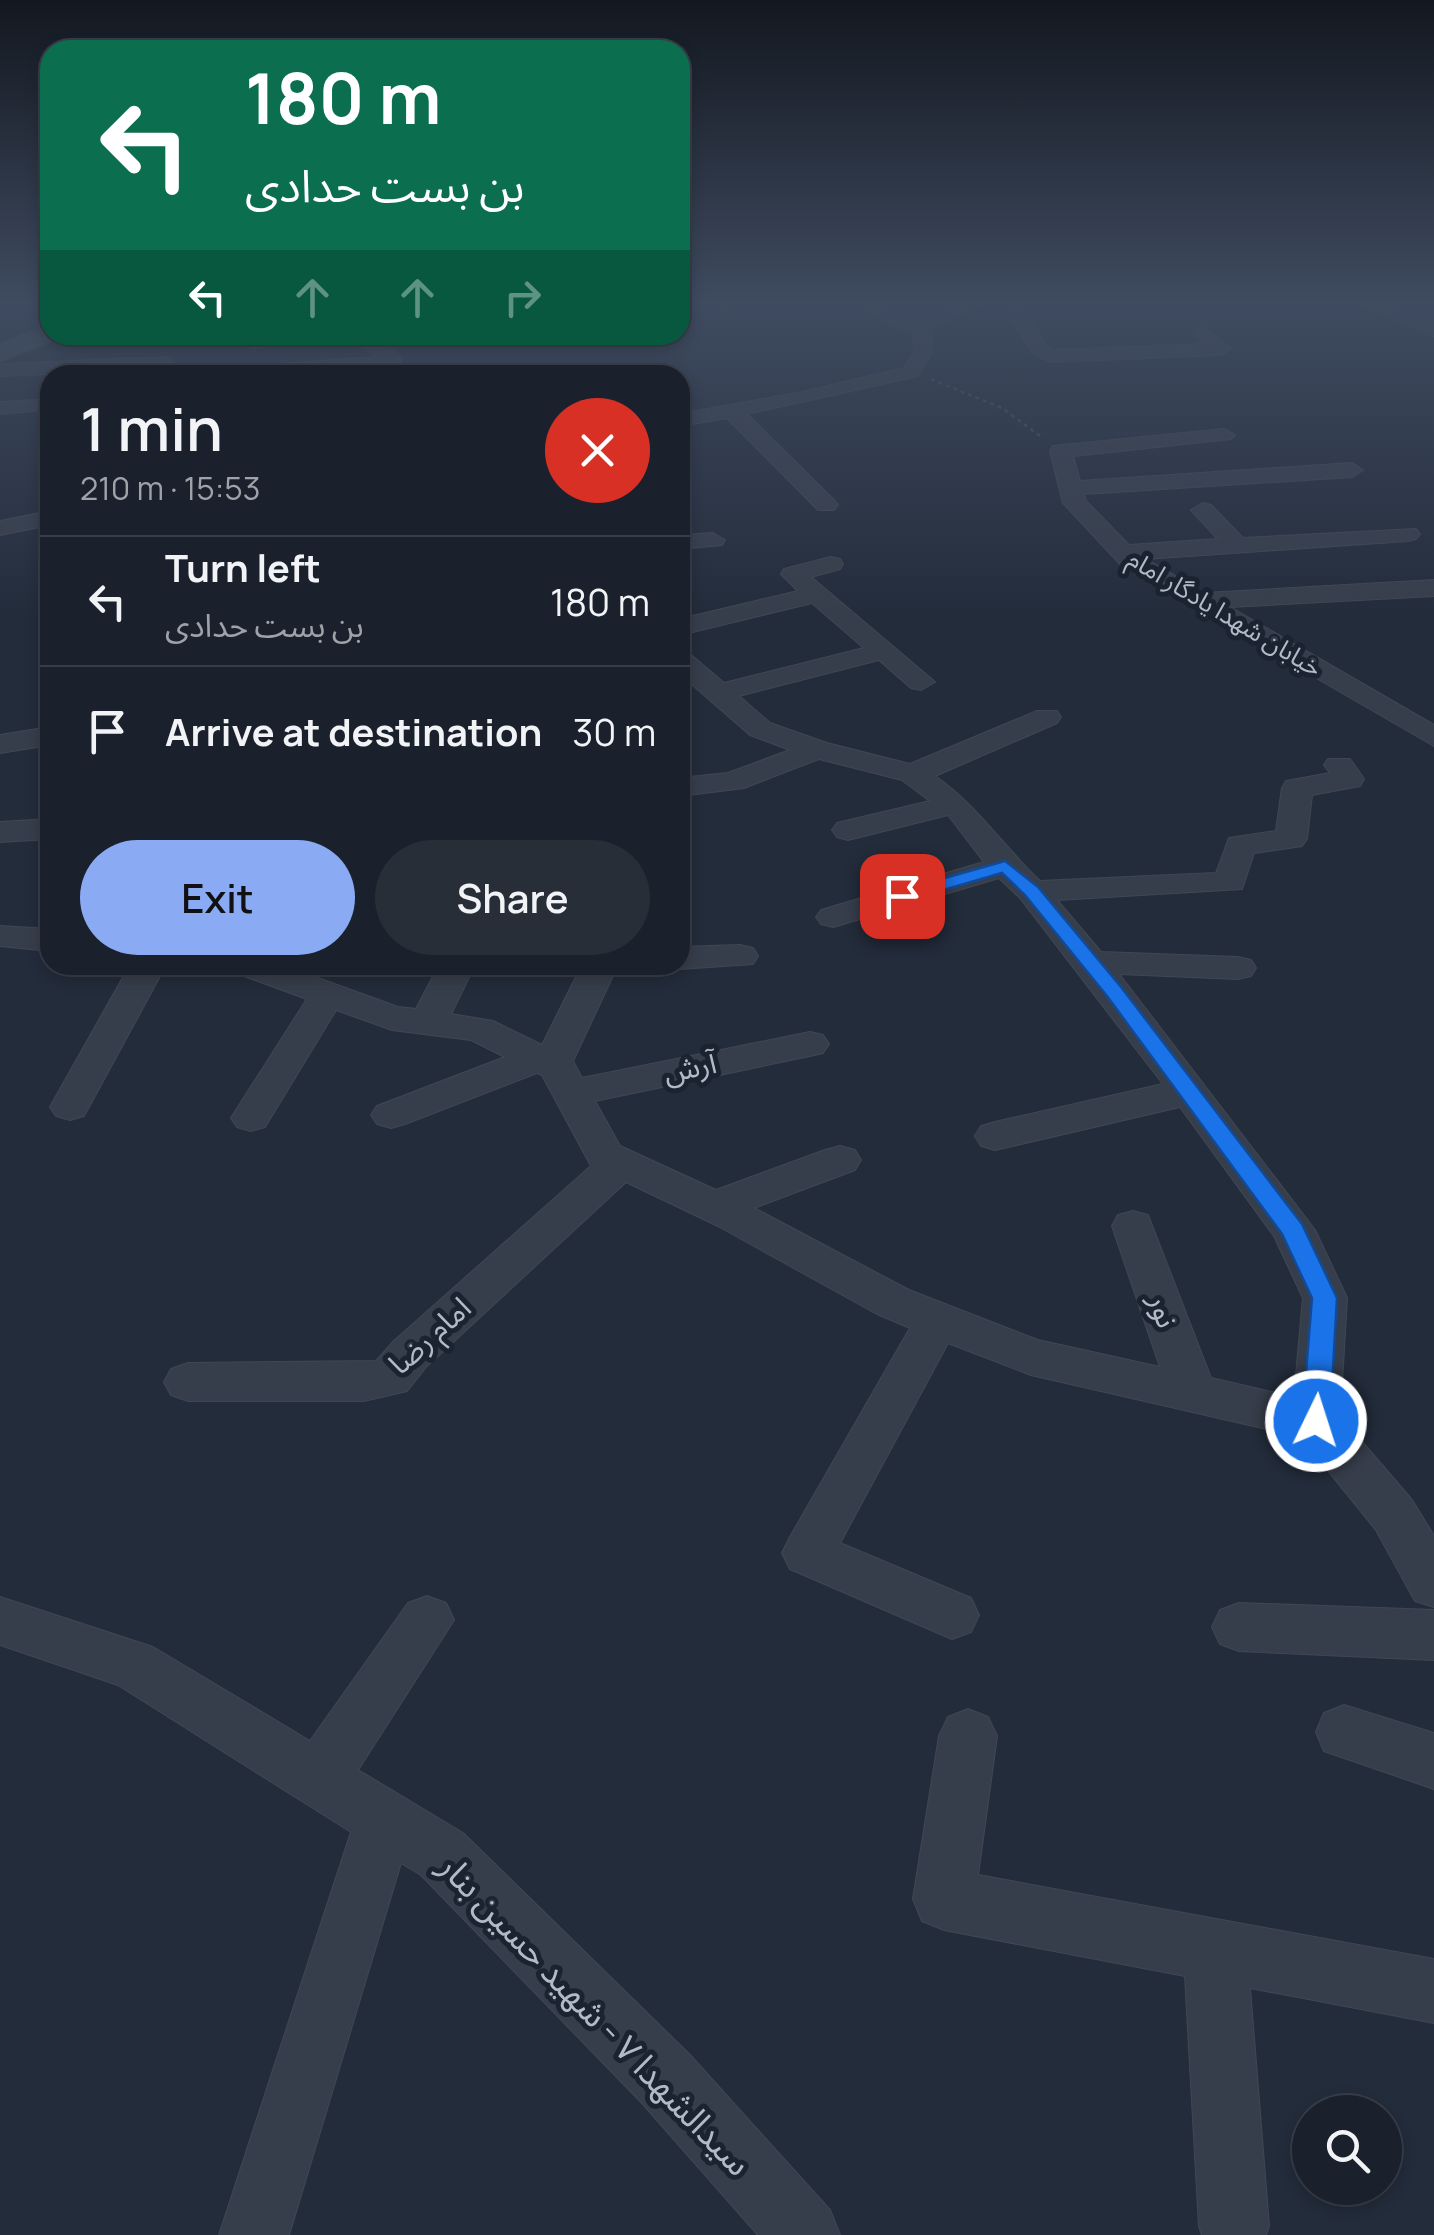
<!DOCTYPE html>
<meta charset="utf-8">
<style>
:root{--surface:#1a212c;--page:#272e38;--text:#f1f3f6;--muted:#9fa3a9;--line:#383e48;--accent:#8aabf4}
body{margin:0;font-family:Manrope,"Noto Sans Arabic",sans-serif;background:var(--page);color:var(--text);height:100vh;display:flex;flex-direction:column;font-size:38px;white-space:nowrap}
*{box-sizing:border-box;margin:0}
p{font-size:32px;color:var(--muted)}
.icon{flex:none;width:55px;height:55px;fill:none;stroke:currentColor;stroke-width:2;stroke-linecap:round;stroke-linejoin:round}
.map{position:relative;flex:1;overflow:hidden}
.panel{position:absolute;left:40px;top:365px;width:650px;height:610px;display:flex;flex-direction:column;background:var(--surface);border-radius:30px;box-shadow:0 5px 15px #0003,0 0 0 2px var(--line)}
.panel>*{flex:none}
.hud{position:absolute;left:40px;top:40px;width:650px;height:305px;border-radius:30px;box-shadow:0 5px 15px #0003,0 0 0 2px var(--line);background:#0b6e4f;color:#fff;overflow:hidden}
.controls{position:absolute;left:1292px;top:2095px;display:grid;gap:20px}
.controls a{display:grid;place-items:center;width:110px;height:110px;border-radius:50%;background:var(--surface);box-shadow:0 5px 15px #0003,0 0 0 2px var(--line);font-size:50px}
.pin{position:absolute;display:grid;place-items:center;width:85px;height:85px;color:#fff;margin:-42px;border-radius:20px;box-shadow:0 5px 15px #0006}
.me{position:absolute;width:110px;margin:-55px;rotate:4deg;stroke-linejoin:round;filter:drop-shadow(0 0 8px #0008)}
.turn{display:flex;align-items:center;gap:35px;height:210px;padding:0 40px;font-size:45px}
.turn .icon{width:130px;height:130px;stroke-width:2.5}
.turn b{display:block;font-size:70px;line-height:85px}
.lanes{display:flex;align-items:center;height:95px;padding:0 40px;background:#0003;justify-content:center;gap:50px;direction:ltr}
.lanes .off{opacity:.35}
.round{display:grid;place-items:center;flex:none;width:105px;height:105px;border-radius:52px;background:var(--page)}
.summary{display:flex;align-items:center;justify-content:space-between;height:170px;padding:0 40px}
h1{font-size:60px;font-weight:600;line-height:75px}
.button{display:flex;gap:20px;margin-top:auto;padding:20px 40px}
.button a{flex:1;height:115px;border-radius:60px;background:var(--accent);color:#111;font-size:40px;font-weight:600;line-height:115px;text-align:center}
.button a+a{background:var(--page);color:var(--text)}
ul{padding:0;list-style:none}
li{display:flex;align-items:center;gap:30px;height:130px;padding:0 40px;border-top:2px solid var(--line)}
li div{flex:1}
li b{display:block;font-size:38px}
li em{font-style:normal}
.map>svg:first-child{display:block}
.lines{fill:none;stroke-linecap:round;stroke-linejoin:round}
.street-casing{stroke:#404754;stroke-width:2}
.secondary-casing{stroke:#404754;stroke-width:3}
.path{stroke:#3e5154;stroke-width:2.5;stroke-dasharray:4 4;stroke-linecap:butt}
.street{fill:#373e4b;fill-rule:evenodd}
.secondary{fill:#454d5e;fill-rule:evenodd}
.route{fill:#1a73e8;stroke:#114b97;stroke-width:2.5}
.labels{text-anchor:middle;stroke-width:10;stroke-linejoin:round;paint-order:stroke}
.far-street-label{font-size:25px;fill:#b2b9c7;stroke:#1c2330}
.street-label{font-size:30px;fill:#b2b9c7;stroke:#1c2330}
.near-street-label{font-size:35px;fill:#b2b9c7;stroke:#1c2330}
</style>
<div class="map">
<svg width="1434" height="2235" viewBox="0 0 1434 2235">
<rect width="100%" height="100%" fill="#232c3b"/>
<g class="lines">
<defs>
<g id="street">
<path d="M717 304H735L736 306 727 311Z"/>
<path d="M860 304H881L905 318 920 320 957 304H980L931 329 932 352 918 376 747 414 834 500 838 505 834 510H818L727 418 680 426V414L802 392 904 368 914 352 913 330 894 327Z"/>
<path d="M1002 304H1020L1046 345 1054 350 1206 344 1194 331 1203 326 1231 349 1222 355 1050 362 1032 353Z"/>
<path d="M1361 304H1385L1434 324V336Z"/>
<path d="M229 335H252L263 343 254 349Z"/>
<path d="M371 335 401 357V365L274 375H166L161 369 0 376V364L166 357 183 371 376 357 351 336Z"/>
<path d="M38 400 45 402V410L0 414V402Z"/>
<path d="M1224 429 1235 435 1231 439 1073 456 1080 481 1352 463 1363 470 1352 477 1084 494 1086 501 1129 545 1218 539 1191 510 1203 503 1211 505 1243 538 1416 529 1420 534 1416 539 1408 541 1146 559 1205 593 1434 580V596L1230 607 1434 725V746L1121 565 1063 503 1050 451 1053 446Z"/>
<path d="M50 511V525L0 535V521Z"/>
<path d="M713 533 725 540 722 545 680 549V535Z"/>
<path d="M831 557 840 559 843 564 840 569 811 577 935 682 921 690 911 688 879 660 739 696 770 723 827 743 910 764 1037 711H1057L1061 717 1057 723 935 776C977 805 1003 846 1040 881L1216 873 1229 838 1276 831 1282 788 1286 781 1330 773 1324 765 1328 759H1350L1364 779 1360 786 1312 795 1307 839 1302 846 1254 853 1242 889 1057 900 1101 952 1238 957 1251 960 1256 968 1251 976 1238 979 1119 974 1315 1230 1347 1298 1340 1416 1412 1500 1434 1536V1607L1415 1601 1376 1530 1301 1437 1031 1375 948 1343 840 1543 971 1598 979 1615 971 1632 952 1639 790 1569 782 1553 790 1537 910 1328 877 1314 718 1226 626 1182 426 1367 407 1391 364 1401H188L171 1395 164 1382 171 1369 188 1363 376 1361 394 1341 591 1166 542 1075 537 1073 405 1124 391 1128 377 1124 371 1115 377 1106 505 1057 471 1040 392 1030 336 1010 265 1127 251 1131 237 1127 231 1118 307 999 236 973 231 965H282L398 1007 416 1009 439 965H475L451 1014 493 1021 542 1045 582 965H618L573 1061 582 1078 810 1032 823 1035 829 1044 823 1053 810 1056 595 1101 620 1146 716 1190 825 1150 840 1146 855 1150 861 1160 855 1170 754 1208 909 1290 1038 1340 1160 1367 1112 1226 1118 1215 1133 1211 1148 1215 1211 1378 1294 1397 1303 1298 1274 1236 1180 1107 995 1150 981 1146 975 1136 981 1126 995 1122 1163 1084 1020 898 999 878 833 927 821 924 816 917 821 910 984 862 948 815 848 840 837 837 832 830 837 823 930 801 902 780 819 759 744 788 680 796V778L728 773 790 750 750 735 680 674V652L690 654 724 683 864 648 812 603 680 635V619L798 591 781 574 784 569Z"/>
<path d="M50 727V745L0 753V735Z"/>
<path d="M50 819V839L0 842V822Z"/>
<path d="M0 926 50 929V951L0 946Z"/>
<path d="M740 945 753 948 758 956 753 964 680 969 667 965H680V947Z"/>
<path d="M130 965H166L84 1116 70 1120 56 1116 50 1107Z"/>
<path d="M427 1596 446 1603 454 1620 358 1770 463 1833 690 2055 830 2210 840 2235H758L642 2103 421 1875 401 1863 289 2235H219L351 1832 118 1685 0 1645V1597L153 1647 310 1741 408 1603Z"/>
<path d="M1239 1603 1434 1610V1660L1239 1651 1220 1644 1212 1627 1220 1610Z"/>
<path d="M1344 1705 1434 1733V1789L1324 1751 1316 1732 1324 1713Z"/>
<path d="M968 1709 988 1717 997 1736 978 1875 1434 1959V2023L1250 1988 1269 2226 1266 2235H1202L1199 2226 1185 1976 944 1930 922 1921 913 1899 939 1736 948 1717Z"/>
</g>
<path id="secondary" d="M50 325V335H61L59 338 0 361V344Z"/>
</defs>
<use href="#street" class="street-casing"/>
<use href="#secondary" class="secondary-casing"/>
<path class="path" d="M931 379 1002 408 1043 438"/>
<use href="#street" class="street"/>
<use href="#secondary" class="secondary"/>
</g>
<linearGradient id="sky" x2="0" y2="1"><stop stop-color="#131820"/><stop offset="0.49" stop-color="#3f4b60"/><stop offset="1" stop-color="#3f4b60" stop-opacity="0"/></linearGradient>
<rect width="1434" height="617" fill="url(#sky)"/>
<path class="route" d="M1005 861 1038 887 1121 987 1302 1224 1337 1298 1330 1421 1326 1429 1316 1432 1307 1429 1302 1421 1312 1298 1282 1234 1107 996 1025 895 1002 873 902 902 892 896 895 892Z"/>
<g class="labels">
<g class="far-street-label">
<text transform="translate(1225 613) rotate(31)" y="9">خیابان شهدا یادگار امام</text>
</g>
<g class="street-label">
<text transform="translate(690 1068) rotate(-12)" y="10">آرش</text>
<text transform="translate(1163 1311) rotate(71)" y="10">نور</text>
<text transform="translate(430 1336) rotate(-42)" y="10">امام رضا</text>
</g>
<g class="near-street-label">
<text transform="translate(595 2015) rotate(46)" y="12">سیدالشهدا ۷ - شهید حسین بنار</text>
</g>
</g>
</svg>
<div class="controls">
<a><svg class="icon" aria-label="search" viewBox="0 0 24 24"><circle cx="10" cy="10" r="6"/><path d="M15 15l6 6"/></svg></a>
</div>
<div class="pin" style="left:902px;top:896px;background:#d93025"><svg class="icon" aria-label="arrive" viewBox="0 0 24 24"><path d="M6 21V4h12l-3 4 3 4H6"/></svg></div>
<svg class="me" style="left:1316px;top:1421px" viewBox="-20 -20 40 40"><circle r="17" fill="#1a73e8" stroke="#fff" stroke-width="3"/><path d="M0-11L8 9 0 5-8 9z" fill="#fff"/></svg>
<div class="hud">
<div class="turn"><svg class="icon" aria-label="left" viewBox="0 0 24 24"><path d="M17 20v-9H6M10 6l-5 5 5 5"/></svg><div><b>180 m</b>بن بست حدادی</div></div>
<div class="lanes"><svg class="icon" aria-label="left" viewBox="0 0 24 24"><path d="M17 20v-9H6M10 6l-5 5 5 5"/></svg><svg class="icon off" aria-label="ahead" viewBox="0 0 24 24"><path d="M12 20V5M6 11l6-6 6 6"/></svg><svg class="icon off" aria-label="ahead" viewBox="0 0 24 24"><path d="M12 20V5M6 11l6-6 6 6"/></svg><svg class="icon off" aria-label="right" viewBox="0 0 24 24"><path d="M7 20v-9h11M14 6l5 5-5 5"/></svg></div>
</div>
<section class="panel">
<div class="summary"><div><h1>1 min</h1><p>210 m · 15:53</p></div><a class="round" style="background:#d93025;color:#fff"><svg class="icon" aria-label="close" viewBox="0 0 24 24"><path d="M6 6l12 12M18 6L6 18"/></svg></a></div>
<ul>
<li><svg class="icon" aria-label="left" viewBox="0 0 24 24"><path d="M17 20v-9H6M10 6l-5 5 5 5"/></svg><div><b>Turn left</b><p>بن بست حدادی</p></div><em>180 m</em></li>
<li><svg class="icon" aria-label="arrive" viewBox="0 0 24 24"><path d="M6 21V4h12l-3 4 3 4H6"/></svg><div><b>Arrive at destination</b></div><em>30 m</em></li>
</ul>
<div class="button"><a>Exit</a><a>Share</a></div>
</section>
</div>
